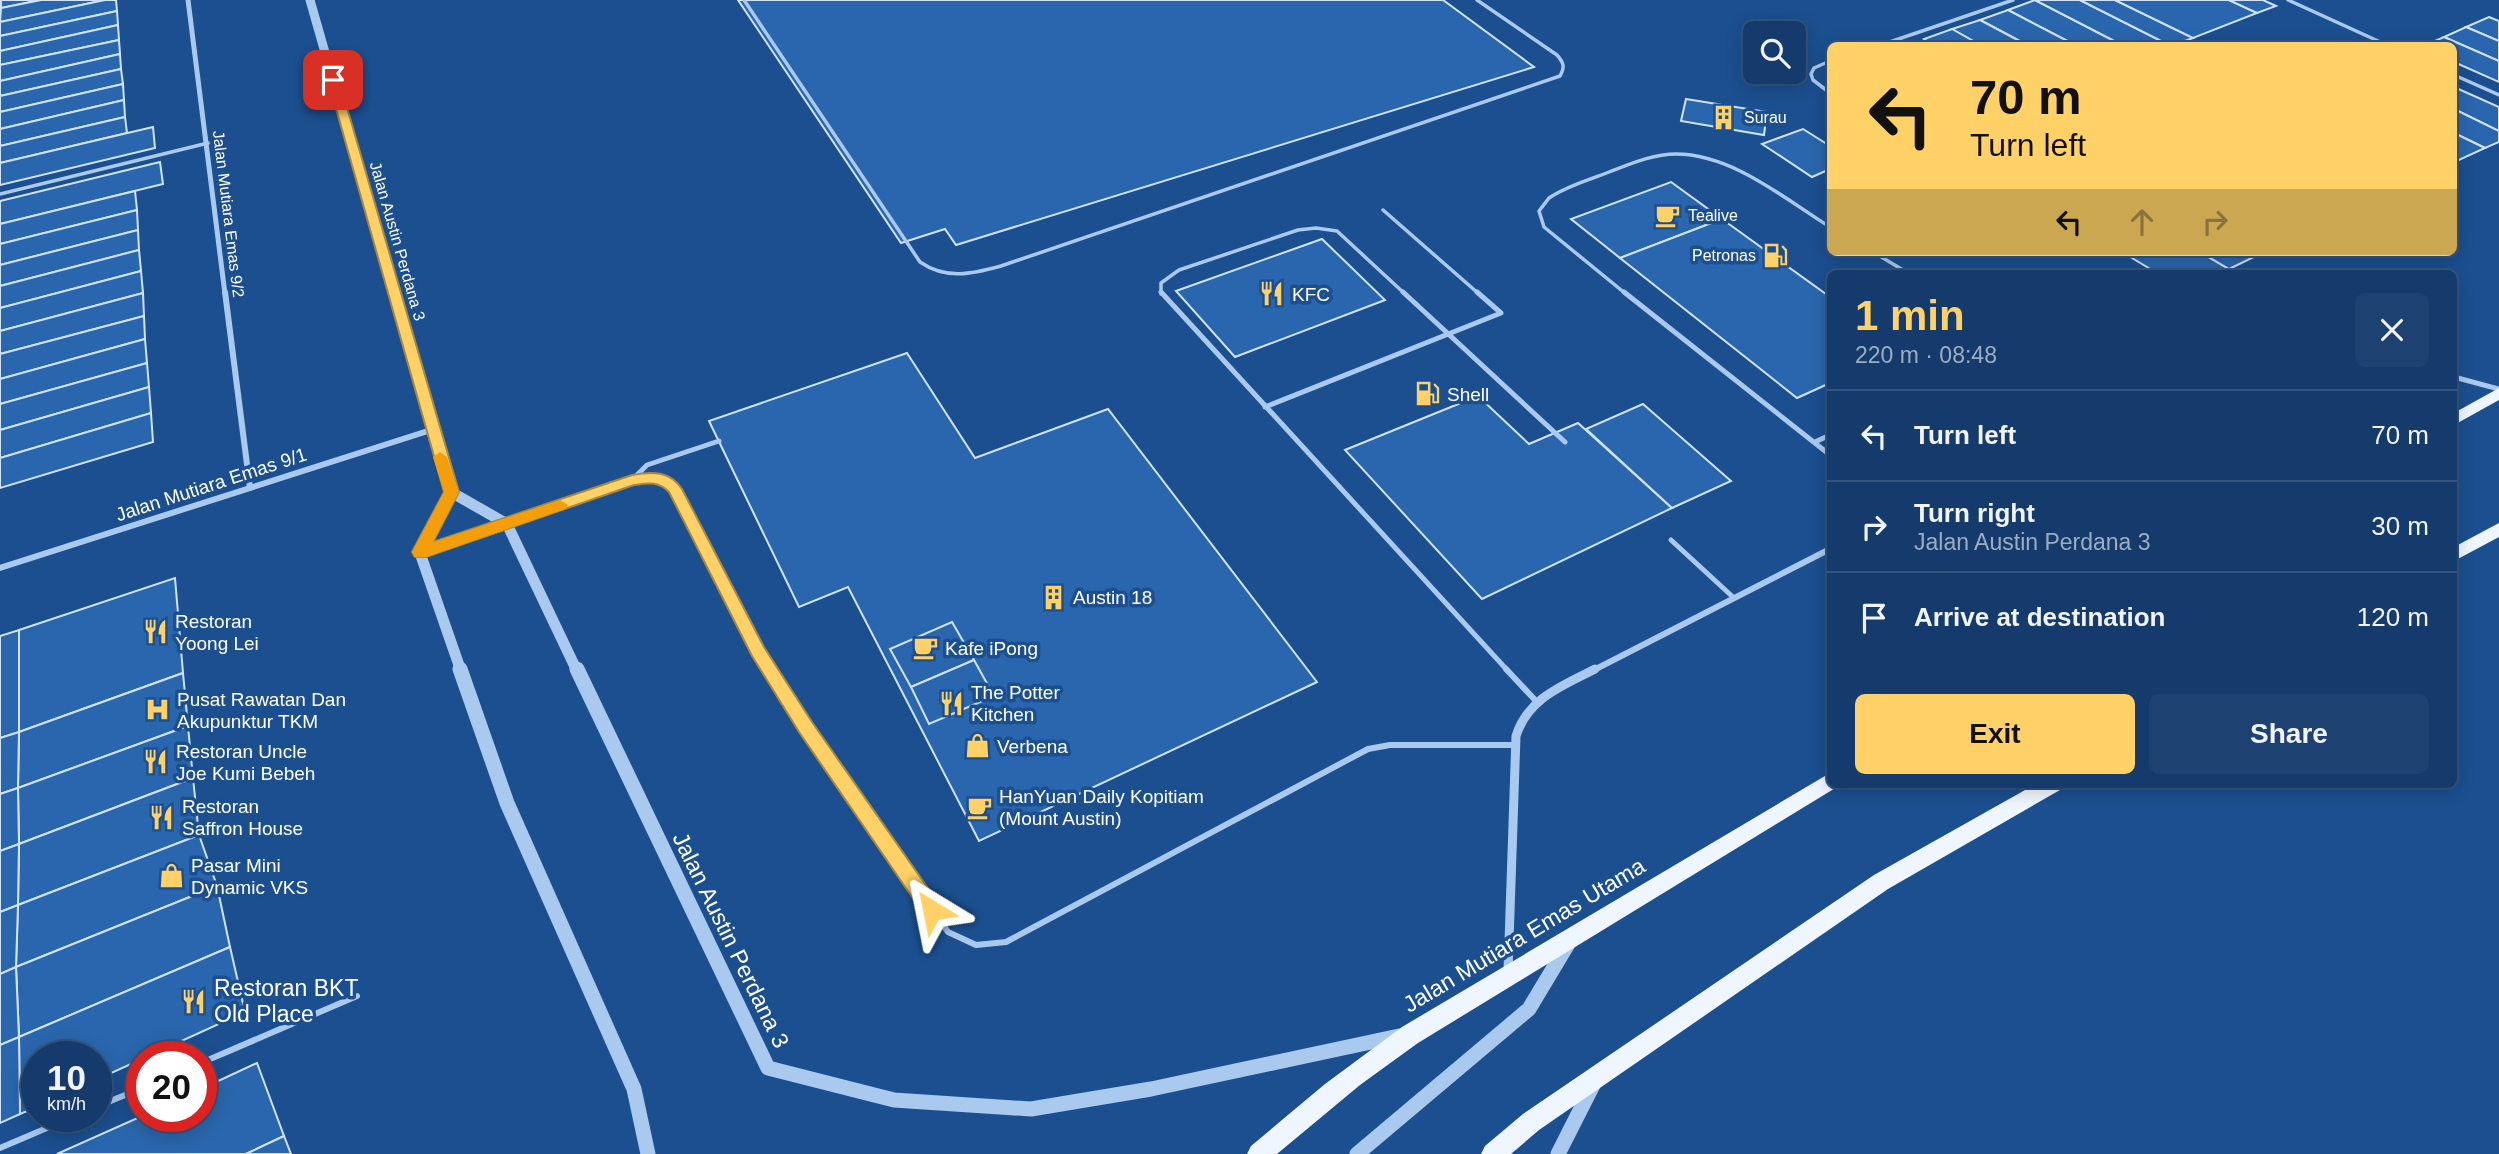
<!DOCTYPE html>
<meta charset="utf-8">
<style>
:root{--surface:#143b6b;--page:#1d4271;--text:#f1f3f6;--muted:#9dadc1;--line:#33557e;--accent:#ffd166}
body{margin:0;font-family:Helvetica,sans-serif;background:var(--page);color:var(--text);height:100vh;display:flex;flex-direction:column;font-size:26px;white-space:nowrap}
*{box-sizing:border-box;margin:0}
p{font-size:23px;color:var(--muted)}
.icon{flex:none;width:38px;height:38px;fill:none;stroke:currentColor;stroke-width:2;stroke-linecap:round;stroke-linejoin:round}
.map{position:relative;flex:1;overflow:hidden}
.drawer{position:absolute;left:1827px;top:270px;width:630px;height:518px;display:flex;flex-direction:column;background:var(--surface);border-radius:10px;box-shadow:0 4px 18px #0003,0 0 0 2px var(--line)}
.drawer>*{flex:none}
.top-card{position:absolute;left:1827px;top:42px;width:630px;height:214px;border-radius:10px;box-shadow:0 4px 18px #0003,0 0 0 2px var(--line);background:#ffd166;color:#111;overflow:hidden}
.tools{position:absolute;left:1743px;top:21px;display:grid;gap:14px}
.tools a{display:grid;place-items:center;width:63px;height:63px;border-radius:10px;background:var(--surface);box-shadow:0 4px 18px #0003,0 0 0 2px var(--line);font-size:35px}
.speed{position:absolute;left:21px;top:1041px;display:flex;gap:14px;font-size:35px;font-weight:700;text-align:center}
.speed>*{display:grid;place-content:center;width:91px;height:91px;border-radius:50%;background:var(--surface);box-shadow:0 4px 18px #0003,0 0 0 2px var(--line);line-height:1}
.speed small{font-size:18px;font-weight:400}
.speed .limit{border:10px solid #d22;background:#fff;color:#111}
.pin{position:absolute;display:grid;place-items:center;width:60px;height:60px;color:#fff;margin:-30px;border-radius:14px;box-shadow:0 4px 10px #0006}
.me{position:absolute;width:77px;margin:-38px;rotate:325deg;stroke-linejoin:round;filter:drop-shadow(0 0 5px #0008)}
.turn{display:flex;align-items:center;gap:24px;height:147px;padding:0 28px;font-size:32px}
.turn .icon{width:91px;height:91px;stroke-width:2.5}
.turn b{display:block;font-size:49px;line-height:60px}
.lanes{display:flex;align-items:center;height:66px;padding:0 28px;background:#0003;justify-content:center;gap:35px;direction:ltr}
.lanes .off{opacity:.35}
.round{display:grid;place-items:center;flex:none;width:74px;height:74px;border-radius:10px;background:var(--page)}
.overview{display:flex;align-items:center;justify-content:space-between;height:119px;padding:0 28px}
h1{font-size:42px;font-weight:600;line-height:52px;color:var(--accent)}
.cta{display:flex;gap:14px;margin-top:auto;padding:14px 28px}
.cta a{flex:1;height:80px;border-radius:10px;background:var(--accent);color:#111;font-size:28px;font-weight:600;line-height:80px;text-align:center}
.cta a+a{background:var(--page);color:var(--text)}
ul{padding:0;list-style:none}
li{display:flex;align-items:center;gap:21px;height:91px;padding:0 28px;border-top:2px solid var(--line)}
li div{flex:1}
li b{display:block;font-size:26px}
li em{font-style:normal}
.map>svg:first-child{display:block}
.building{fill:#2a66ad;stroke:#cfe3fa;stroke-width:2}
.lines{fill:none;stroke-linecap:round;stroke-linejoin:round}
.service-far2{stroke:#a9c9ee;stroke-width:3.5}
.service-far1{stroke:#a9c9ee;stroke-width:5}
.service{stroke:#a9c9ee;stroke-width:6}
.minor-far2{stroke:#a9c9ee;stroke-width:5}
.minor-far1{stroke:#a9c9ee;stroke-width:6}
.minor{stroke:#a9c9ee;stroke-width:9}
.tertiary-far2{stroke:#a9c9ee;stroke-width:9}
.tertiary-far1{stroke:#a9c9ee;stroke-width:11}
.tertiary{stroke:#a9c9ee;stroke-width:15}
.primary{fill:#f0f6ff;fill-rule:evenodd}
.route{fill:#ffd166;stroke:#a68842;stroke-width:2}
.slow{fill:#f59e0b}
.labels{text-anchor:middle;stroke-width:7;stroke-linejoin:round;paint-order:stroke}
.far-poi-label{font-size:16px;fill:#fff;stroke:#1b4f8f;text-anchor:start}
.far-street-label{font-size:16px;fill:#fff;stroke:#1b4f8f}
.poi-label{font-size:19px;fill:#fff;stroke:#1b4f8f;text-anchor:start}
.street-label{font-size:19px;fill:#fff;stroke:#1b4f8f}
.near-street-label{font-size:23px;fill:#fff;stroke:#1b4f8f}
.near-poi-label{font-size:23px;fill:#fff;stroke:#1b4f8f;text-anchor:start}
</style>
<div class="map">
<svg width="2499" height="1154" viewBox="0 0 2499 1154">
<rect width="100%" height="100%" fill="#1b4f8f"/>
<g class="building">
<path d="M1 0H41L1 8Z"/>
<path d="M41 0H105L0 22 1 8Z"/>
<path d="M105 0H116L117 11 0 36V22Z"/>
<path d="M738 0H1443L1534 67 956 245 945 229 901 243Z"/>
<path d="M2035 0 2124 46H2077L2008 10Z"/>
<path d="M2035 0H2080L2171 46H2124Z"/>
<path d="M2080 0H2115L2193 38 2171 46Z"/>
<path d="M2115 0H2229L2257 13 2193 38Z"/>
<path d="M2229 0H2263L2276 6 2257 13Z"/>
<path d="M2008 10 2077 46H2029L1980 20Z"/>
<path d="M117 11 118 25 0 51V36Z"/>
<path d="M2489 17 2499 21V41L2466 27Z"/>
<path d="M1980 20 2029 46H1982L1952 29Z"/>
<path d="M118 25 119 40 0 65V51Z"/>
<path d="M2466 27 2499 41V61L2444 37Z"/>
<path d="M1952 29 1982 46H1934L1924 39Z"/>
<path d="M2444 37 2499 61V82L2454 62V46H2423Z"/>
<path d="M119 40 120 54 0 81V65Z"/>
<path d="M120 54 121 69 0 96V81Z"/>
<path d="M121 69 123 84 0 112V96Z"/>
<path d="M123 84 124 100 0 129V112Z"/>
<path d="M2454 87 2499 107V131L2454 109Z"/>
<path d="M1686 99 1767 112 1764 135 1681 121Z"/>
<path d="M124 100 125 117 0 146V129Z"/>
<path d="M2454 109 2499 131V142L2485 148 2454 133Z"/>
<path d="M125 117 127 133 0 163V146Z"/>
<path d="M153 127 155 148 0 185V163Z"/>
<path d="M1803 129 1830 146V169L1812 177 1762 144Z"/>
<path d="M2454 133 2485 148 2459 160 2454 158Z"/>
<path d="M160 162 163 184 0 224V201Z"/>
<path d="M1671 182 1722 219 1620 258 1571 219Z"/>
<path d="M135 191 137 210 0 244V224Z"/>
<path d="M137 210 138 230 0 265V244Z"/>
<path d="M1722 219 1830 297V383L1797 398 1620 258Z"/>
<path d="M138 230 139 250 0 286V265Z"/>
<path d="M1322 239 1385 300 1235 357 1176 291Z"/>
<path d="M139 250 141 271 0 308V286Z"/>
<path d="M2122 252H2200L2229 269 2220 273H2157Z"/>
<path d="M2200 252H2256L2260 254 2229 269Z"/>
<path d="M141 271 143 293 0 331V308Z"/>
<path d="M143 293 144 316 0 354V331Z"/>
<path d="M144 316 145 339 0 379V354Z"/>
<path d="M145 339 147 363 0 404V379Z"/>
<path d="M907 353 975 458 1108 409 1317 682 979 841 848 587 799 607 709 421Z"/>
<path d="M147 363 149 387 0 430V404Z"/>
<path d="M149 387 151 413 0 458V430Z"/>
<path d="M1478 396 1529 444 1578 423 1672 508 1482 599 1345 450Z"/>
<path d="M1643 404 1731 481 1672 508 1586 429Z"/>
<path d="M151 413 153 442 0 488V458Z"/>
<path d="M175 578 183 673 19 732V630Z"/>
<path d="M952 622 974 660 911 687 890 649Z"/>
<path d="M19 630V732L0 738V636Z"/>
<path d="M974 660 994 696 929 724 911 687Z"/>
<path d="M183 673 188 726 18 788 19 732Z"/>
<path d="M188 726 193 778 19 844 18 788Z"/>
<path d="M19 732 18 788 0 794V738Z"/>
<path d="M193 778 199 835 18 905 19 844Z"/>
<path d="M18 788 19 844 0 851V794Z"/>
<path d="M199 835 217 886 16 967 18 905Z"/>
<path d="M19 844 18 905 0 912V851Z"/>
<path d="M217 886 230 947 19 1037 16 967Z"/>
<path d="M18 905 16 967 0 974V912Z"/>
<path d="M230 947 245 1012 96 1080V1057H37V1107L20 1114 19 1037Z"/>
<path d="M16 967 19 1037 0 1045V974Z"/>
<path d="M19 1037 20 1114 0 1123V1045Z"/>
<path d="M257 1063 284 1136 246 1154H57L142 1116H201V1089Z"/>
<path d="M284 1136 291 1154H246Z"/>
</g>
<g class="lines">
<g class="service-far2">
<path d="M744 0 920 262C946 280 972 274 1001 266L1560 76C1565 67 1564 63 1557 55L1477 0"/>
<path d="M2288 0 2389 46"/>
<path d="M1878 46 2013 0"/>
<path d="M1830 61 1814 68 1811 74 1813 80 1830 93"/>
<path d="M2454 75 2499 95"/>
<path d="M0 194 208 143"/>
<path d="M1383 210 1479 294"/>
<path d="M1873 252 1908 273"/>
<path d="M1161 294V283L1179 270 1298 230 1316 228 1337 231 1405 294"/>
<path d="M1626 294 1544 227 1539 211 1549 198C1566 186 1589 180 1609 172 1630 164 1653 154 1676 154 1732 154 1785 199 1830 227"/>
</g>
<g class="service-far1">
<path d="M1161 292 1508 671"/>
<path d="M1403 292 1565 442"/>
<path d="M1624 292 1830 455"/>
<path d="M2454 377 2499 389"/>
<path d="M1265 407 1501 313 1477 292"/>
<path d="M1815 442 1830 435"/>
<path d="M632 480 647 465 719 441"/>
<path d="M507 524 632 480C649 477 662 477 675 489L770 671"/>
<path d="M1671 540 1734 598"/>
</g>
<g class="service">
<path d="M769 669 805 727 948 932 976 945 1006 942 1368 749 1390 745H1514"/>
<path d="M1506 669 1536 701"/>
<path d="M201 1063 357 996"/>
<path d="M96 1107 142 1088"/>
<path d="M0 1148 75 1116"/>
</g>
<path class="minor-far2" d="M188 0 225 294"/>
<g class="minor-far1">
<path d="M225 292 250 488"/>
<path d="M0 568 431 430"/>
<path d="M1592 671 1830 549"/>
</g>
<path class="minor" d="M1508 971 1516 736C1528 698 1562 686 1595 669"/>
<path class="tertiary-far2" d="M310 0 394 294"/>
<g class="tertiary-far1">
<path d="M394 292 451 492 507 524 577 671"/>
<path d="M451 492 420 553 461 671"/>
<path d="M420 553 507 524"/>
</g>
<g class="tertiary">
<path d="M460 669 507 803 634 1089 648 1154"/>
<path d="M577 669 768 1068 894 1100 1031 1109 1151 1089 1399 1036"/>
<path d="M1357 1154 1529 1009 1568 944"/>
<path d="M1558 1154 1594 1083"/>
</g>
<g class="primary">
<path d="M2499 388V400L2454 425V413Z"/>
<path d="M2499 523V537L2454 561V547Z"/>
<path d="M1830 773V784H1838L1837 787 1418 1043 1360 1085 1277 1154H1247L1251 1146 1325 1084 1402 1027Z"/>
<path d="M2036 784H2063L2060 790 1888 889 1539 1130 1511 1154H1481L1485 1146 1523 1114 1874 875Z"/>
</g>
</g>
<path class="route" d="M329 78 339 80 459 492 433 542 632 475C653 471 670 471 682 489L764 647 812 722 939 904 942 910 939 916 932 918 925 916 799 732 752 656 669 492C658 481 649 483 634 485L426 557H415L412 552 444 492 328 80Z"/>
<path class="slow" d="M440 452 447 457 459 492 433 542 560 500 568 505 565 509 426 557H415L412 552 444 492 433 457Z"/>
<defs>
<symbol id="building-bare" viewBox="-9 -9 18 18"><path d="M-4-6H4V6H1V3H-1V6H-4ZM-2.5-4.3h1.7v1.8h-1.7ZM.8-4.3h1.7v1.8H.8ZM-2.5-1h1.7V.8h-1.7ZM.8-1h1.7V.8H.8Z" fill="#ffd166" stroke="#1b4f8f" stroke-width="2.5" paint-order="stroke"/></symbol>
<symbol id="cafe-bare" viewBox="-9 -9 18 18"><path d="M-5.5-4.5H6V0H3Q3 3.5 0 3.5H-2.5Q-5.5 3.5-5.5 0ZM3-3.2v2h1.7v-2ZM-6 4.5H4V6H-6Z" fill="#ffd166" stroke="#1b4f8f" stroke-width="2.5" paint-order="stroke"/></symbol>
<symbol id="fuel-bare" viewBox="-9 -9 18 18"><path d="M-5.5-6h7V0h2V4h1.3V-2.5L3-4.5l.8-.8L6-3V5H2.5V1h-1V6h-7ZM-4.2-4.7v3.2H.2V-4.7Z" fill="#ffd166" stroke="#1b4f8f" stroke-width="2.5" paint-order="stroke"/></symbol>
<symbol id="restaurant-bare" viewBox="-9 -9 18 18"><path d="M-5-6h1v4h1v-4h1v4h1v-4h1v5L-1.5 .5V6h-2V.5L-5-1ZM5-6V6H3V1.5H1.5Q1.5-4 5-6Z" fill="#ffd166" stroke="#1b4f8f" stroke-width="2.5" paint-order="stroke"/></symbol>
<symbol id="hospital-bare" viewBox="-9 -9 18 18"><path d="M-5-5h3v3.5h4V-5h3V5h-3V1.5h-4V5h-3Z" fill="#ffd166" stroke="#1b4f8f" stroke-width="2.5" paint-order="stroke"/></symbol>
<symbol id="shop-bare" viewBox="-9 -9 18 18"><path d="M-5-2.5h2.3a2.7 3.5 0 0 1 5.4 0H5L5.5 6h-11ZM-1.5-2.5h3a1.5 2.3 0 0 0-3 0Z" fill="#ffd166" stroke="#1b4f8f" stroke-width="2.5" paint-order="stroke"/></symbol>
</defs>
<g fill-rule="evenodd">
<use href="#building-bare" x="1706" y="100" width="35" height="35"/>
<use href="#cafe-bare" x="1650" y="198" width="35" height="35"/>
<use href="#fuel-bare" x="1758" y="238" width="35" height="35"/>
<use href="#restaurant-bare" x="1254" y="276" width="35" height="35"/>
<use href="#fuel-bare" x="1410" y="376" width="35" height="35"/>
<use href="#building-bare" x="1036" y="580" width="35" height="35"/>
<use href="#restaurant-bare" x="138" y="614" width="35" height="35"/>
<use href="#cafe-bare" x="908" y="630" width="35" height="35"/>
<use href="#restaurant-bare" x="934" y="686" width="35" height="35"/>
<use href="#hospital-bare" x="140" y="692" width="35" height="35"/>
<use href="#shop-bare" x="960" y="728" width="35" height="35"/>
<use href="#restaurant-bare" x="138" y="744" width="35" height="35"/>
<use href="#cafe-bare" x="962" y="790" width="35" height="35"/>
<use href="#restaurant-bare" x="144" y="800" width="35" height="35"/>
<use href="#shop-bare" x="154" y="858" width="35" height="35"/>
<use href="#restaurant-bare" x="176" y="984" width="35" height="35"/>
</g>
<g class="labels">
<g class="far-poi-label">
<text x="1744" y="123">Surau</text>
<text x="1688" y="221">Tealive</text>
<text x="1756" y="261" text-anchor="end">Petronas</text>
</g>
<g class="far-street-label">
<text transform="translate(229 214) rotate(83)" y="6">Jalan Mutiara Emas 9/2</text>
<text transform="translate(398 241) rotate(74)" y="6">Jalan Austin Perdana 3</text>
</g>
<g class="poi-label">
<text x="1292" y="301">KFC</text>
<text x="1447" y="401">Shell</text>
<text x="1073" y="604">Austin 18</text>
<text x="175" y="628">Restoran<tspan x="175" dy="22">Yoong Lei</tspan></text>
<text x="945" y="655">Kafe iPong</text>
<text x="971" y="699">The Potter<tspan x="971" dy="22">Kitchen</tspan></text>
<text x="177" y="706">Pusat Rawatan Dan<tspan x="177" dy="22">Akupunktur TKM</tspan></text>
<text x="997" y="753">Verbena</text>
<text x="176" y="758">Restoran Uncle<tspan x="176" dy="22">Joe Kumi Bebeh</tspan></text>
<text x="999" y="803">HanYuan Daily Kopitiam<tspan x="999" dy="22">(Mount Austin)</tspan></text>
<text x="182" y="813">Restoran<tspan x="182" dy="22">Saffron House</tspan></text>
<text x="191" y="872">Pasar Mini<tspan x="191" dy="22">Dynamic VKS</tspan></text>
</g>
<g class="street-label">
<text transform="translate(211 484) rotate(-18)" y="7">Jalan Mutiara Emas 9/1</text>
</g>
<g class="near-street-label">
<text transform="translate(1524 935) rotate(-31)" y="8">Jalan Mutiara Emas Utama</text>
<text transform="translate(731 940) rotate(64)" y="8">Jalan Austin Perdana 3</text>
</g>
<g class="near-poi-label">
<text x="214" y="996">Restoran BKT<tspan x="214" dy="26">Old Place</tspan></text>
</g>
</g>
</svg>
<div class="tools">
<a><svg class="icon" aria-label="search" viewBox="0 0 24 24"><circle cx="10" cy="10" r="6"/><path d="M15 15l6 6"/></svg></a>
</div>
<div class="speed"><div>10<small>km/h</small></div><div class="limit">20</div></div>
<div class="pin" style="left:333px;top:80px;background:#d93025"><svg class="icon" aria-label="arrive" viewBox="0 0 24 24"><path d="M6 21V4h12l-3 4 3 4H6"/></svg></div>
<svg class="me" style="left:932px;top:910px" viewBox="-20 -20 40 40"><path d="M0-17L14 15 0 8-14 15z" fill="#ffd166" stroke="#fff" stroke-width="4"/></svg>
<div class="top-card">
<div class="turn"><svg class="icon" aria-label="left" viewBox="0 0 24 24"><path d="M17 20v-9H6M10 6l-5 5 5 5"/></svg><div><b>70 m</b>Turn left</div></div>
<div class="lanes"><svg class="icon" aria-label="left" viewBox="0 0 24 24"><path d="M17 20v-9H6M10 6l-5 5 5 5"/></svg><svg class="icon off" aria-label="ahead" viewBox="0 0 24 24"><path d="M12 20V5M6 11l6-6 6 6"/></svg><svg class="icon off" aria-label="right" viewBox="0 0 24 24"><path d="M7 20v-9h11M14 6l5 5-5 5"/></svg></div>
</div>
<section class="drawer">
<div class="overview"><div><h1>1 min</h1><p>220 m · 08:48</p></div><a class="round"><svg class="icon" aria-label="close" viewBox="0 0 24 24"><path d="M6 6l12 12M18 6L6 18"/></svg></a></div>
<ul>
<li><svg class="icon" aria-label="left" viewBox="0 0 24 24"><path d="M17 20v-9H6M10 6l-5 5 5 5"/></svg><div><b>Turn left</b></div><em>70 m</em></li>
<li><svg class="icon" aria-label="right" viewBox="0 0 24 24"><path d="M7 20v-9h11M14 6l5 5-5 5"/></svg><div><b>Turn right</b><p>Jalan Austin Perdana 3</p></div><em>30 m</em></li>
<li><svg class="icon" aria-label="arrive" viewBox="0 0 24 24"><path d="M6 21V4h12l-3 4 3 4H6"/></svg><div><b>Arrive at destination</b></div><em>120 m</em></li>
</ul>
<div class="cta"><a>Exit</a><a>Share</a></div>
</section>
</div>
